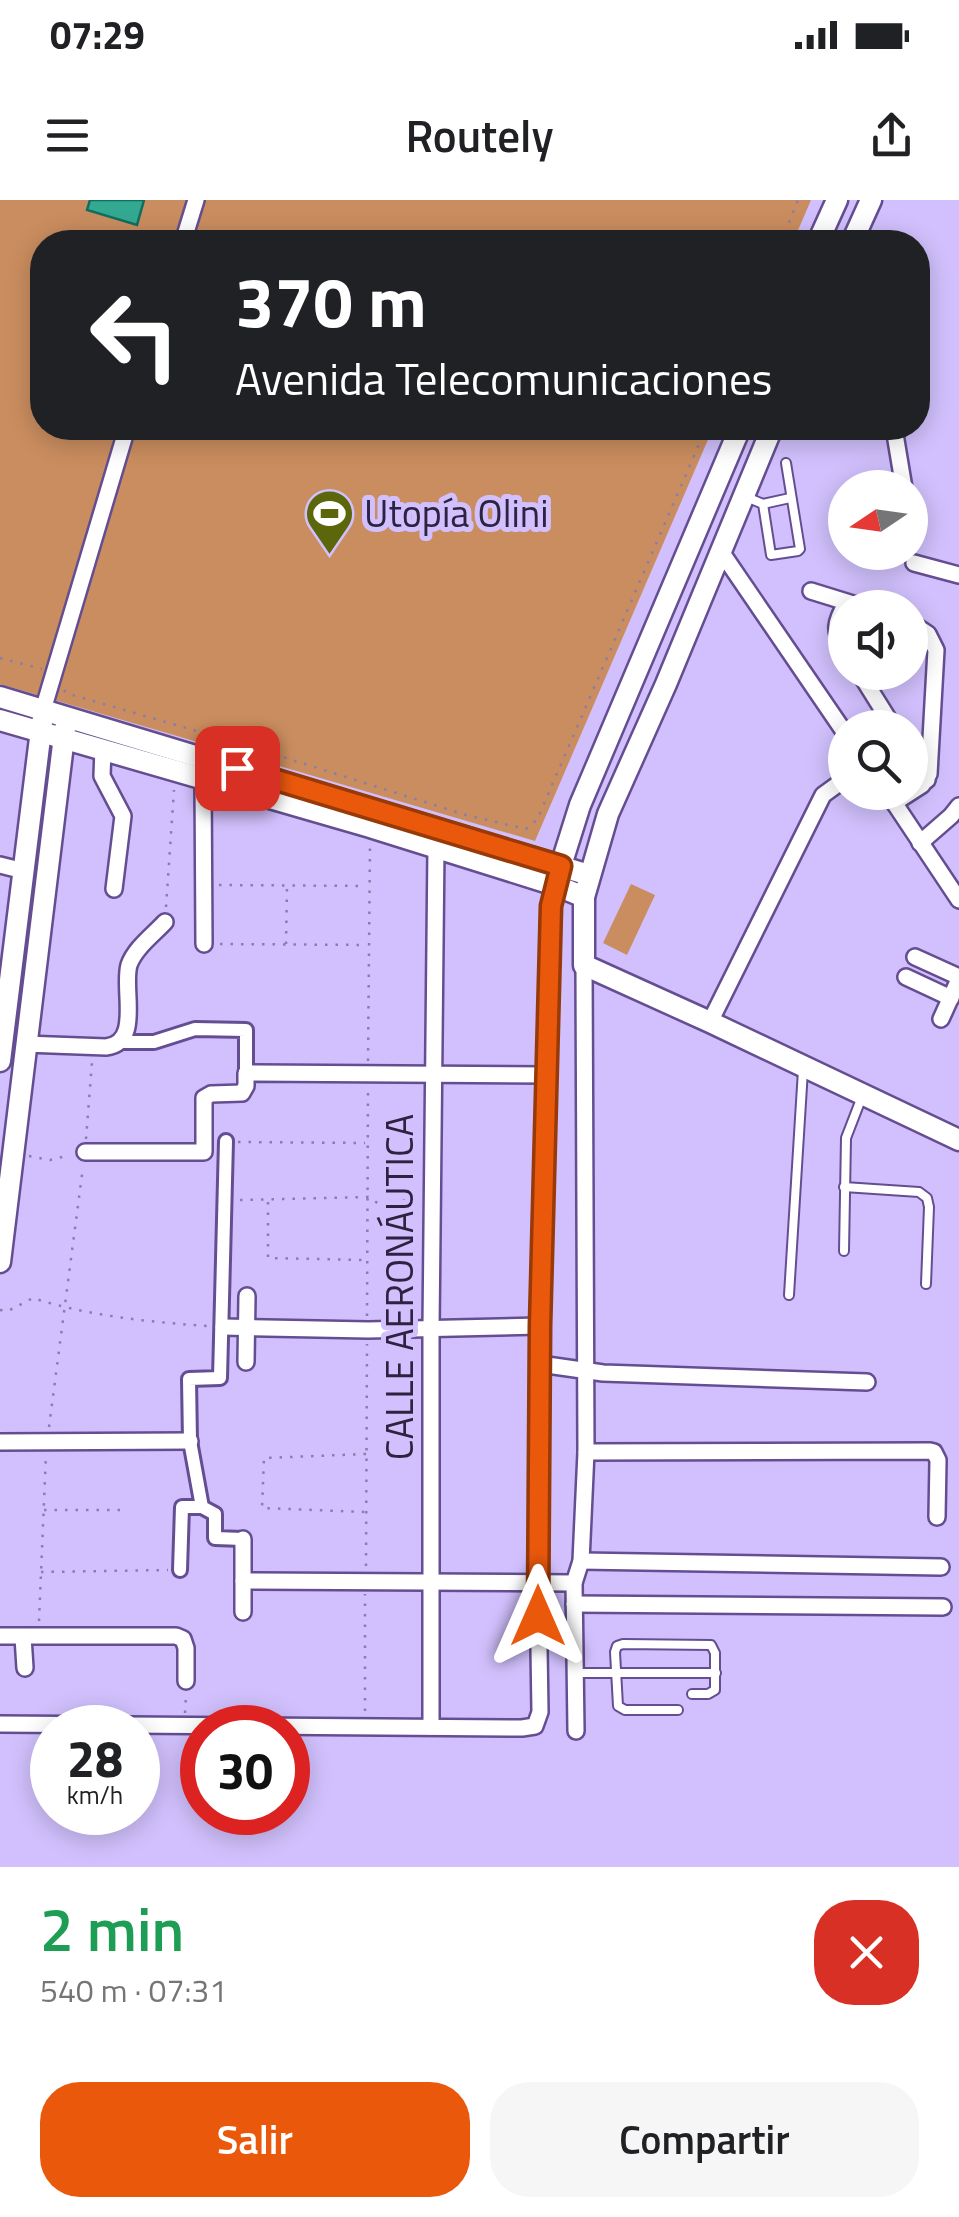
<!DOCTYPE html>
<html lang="es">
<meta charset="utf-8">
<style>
:root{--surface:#fff;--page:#f6f6f6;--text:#202124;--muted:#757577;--accent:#ea580c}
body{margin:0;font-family:"Titillium Web",sans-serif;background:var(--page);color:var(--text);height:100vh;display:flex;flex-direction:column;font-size:38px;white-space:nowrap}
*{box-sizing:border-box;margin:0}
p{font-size:32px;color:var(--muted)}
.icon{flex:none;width:55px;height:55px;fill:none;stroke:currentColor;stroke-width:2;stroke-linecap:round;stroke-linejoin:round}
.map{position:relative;height:1667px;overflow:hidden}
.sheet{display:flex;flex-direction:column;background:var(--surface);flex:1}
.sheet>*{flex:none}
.hud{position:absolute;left:30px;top:30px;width:900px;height:210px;border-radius:40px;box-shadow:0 5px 25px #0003;background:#202124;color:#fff;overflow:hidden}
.needle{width:65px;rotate:257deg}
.fabs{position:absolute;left:828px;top:270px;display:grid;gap:20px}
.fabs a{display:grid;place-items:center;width:100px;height:100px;border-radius:50%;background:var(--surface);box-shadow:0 5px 25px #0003;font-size:50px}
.speed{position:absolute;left:30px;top:1505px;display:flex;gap:20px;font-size:50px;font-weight:700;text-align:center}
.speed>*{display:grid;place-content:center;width:130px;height:130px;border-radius:50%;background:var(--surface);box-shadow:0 5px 25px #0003;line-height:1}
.speed small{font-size:25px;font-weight:400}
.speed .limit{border:15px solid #d22;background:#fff;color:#111}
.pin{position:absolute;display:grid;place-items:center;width:85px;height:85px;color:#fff;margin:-42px;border-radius:20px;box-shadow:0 5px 15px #0006}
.me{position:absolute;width:110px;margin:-55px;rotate:0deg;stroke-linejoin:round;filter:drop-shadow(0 0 8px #0008)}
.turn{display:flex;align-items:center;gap:35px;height:210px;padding:0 40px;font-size:45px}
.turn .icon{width:130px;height:130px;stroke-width:2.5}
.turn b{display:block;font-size:70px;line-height:85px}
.round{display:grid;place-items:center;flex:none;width:105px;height:105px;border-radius:40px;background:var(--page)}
.head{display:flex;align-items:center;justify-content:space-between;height:170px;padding:0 40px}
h1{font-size:60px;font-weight:600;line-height:75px;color:#1e9e55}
.button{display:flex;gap:20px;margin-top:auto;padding:20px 40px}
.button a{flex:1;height:115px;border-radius:40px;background:var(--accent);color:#fff;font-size:40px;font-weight:600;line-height:115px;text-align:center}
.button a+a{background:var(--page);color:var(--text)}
.status{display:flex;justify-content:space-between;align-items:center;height:70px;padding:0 50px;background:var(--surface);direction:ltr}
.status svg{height:28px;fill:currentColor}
header{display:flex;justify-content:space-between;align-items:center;height:130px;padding:0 40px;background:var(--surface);font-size:45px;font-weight:600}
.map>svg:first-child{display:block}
.green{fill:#ca8d5f}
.building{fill:#34a992;stroke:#0e6f5e;stroke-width:2.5}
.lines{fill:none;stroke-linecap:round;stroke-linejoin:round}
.service-casing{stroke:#644e91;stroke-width:12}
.pedestrian-casing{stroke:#644e91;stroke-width:18}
.minor-casing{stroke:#644e91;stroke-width:20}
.tertiary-casing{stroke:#644e91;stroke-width:25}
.path{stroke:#8a7cac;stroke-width:2.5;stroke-dasharray:2.5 8;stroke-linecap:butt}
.service{stroke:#fff;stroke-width:8}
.pedestrian{stroke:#fff;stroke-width:12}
.minor{stroke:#fff;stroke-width:15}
.tertiary{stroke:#fff;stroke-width:20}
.route-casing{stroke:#983908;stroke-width:25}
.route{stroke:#ea580c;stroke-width:18}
.labels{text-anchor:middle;stroke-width:10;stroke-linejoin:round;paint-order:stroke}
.poi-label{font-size:38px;fill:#2c2341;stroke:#d1c0fd;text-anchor:start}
.street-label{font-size:38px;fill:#2c2341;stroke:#d1c0fd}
</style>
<div class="status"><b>07:29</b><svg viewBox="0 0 49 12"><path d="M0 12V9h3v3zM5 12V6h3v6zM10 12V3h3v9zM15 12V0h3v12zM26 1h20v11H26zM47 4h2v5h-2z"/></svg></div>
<header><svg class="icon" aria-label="menu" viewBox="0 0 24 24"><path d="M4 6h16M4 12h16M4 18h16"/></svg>Routely<svg class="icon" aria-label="share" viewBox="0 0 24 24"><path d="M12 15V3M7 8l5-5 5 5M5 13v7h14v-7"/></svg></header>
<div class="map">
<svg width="959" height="1667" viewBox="0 0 959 1667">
<rect width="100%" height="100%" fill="#d1c0fd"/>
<g class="green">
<path d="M0 0H811L793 42H42V228H713L535 641 0 484Z"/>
<path d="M631 684 655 695 627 755 603 743Z"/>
</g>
<path class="building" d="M90 0H144L137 25 87 10Z"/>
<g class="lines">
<defs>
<g id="service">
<path d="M744 296 763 304 771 355 798 351 800 349 786 263"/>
<path d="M763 304 790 298"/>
<path d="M844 987 919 992 927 998 929 1007 926 1084"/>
<path d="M844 1051 846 938 863 894"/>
<path d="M789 1095 803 870"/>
<path d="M576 1473H716"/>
<path d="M678 1510H625L618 1506 615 1452 617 1446 623 1444 711 1445 715 1453V1490L708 1494H692"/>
</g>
<g id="pedestrian">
<path d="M121 842H154L195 829 246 830V873"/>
<path d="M226 941 220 1178 189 1179 190 1241 202 1307 215 1314V1338L243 1339"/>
<path d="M180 1370 182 1307H202"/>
</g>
<g id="minor">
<path d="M183 42 196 0"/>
<path d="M894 228 904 288"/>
<path d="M720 350 845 533"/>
<path d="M914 363 959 375"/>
<path d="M811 391 866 408"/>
<path d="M845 450C832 429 836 423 846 403"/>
<path d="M859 472 894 528"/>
<path d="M43 510 127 228"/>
<path d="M103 549 102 576 123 616 114 689"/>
<path d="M910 553 927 580"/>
<path d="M203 578 204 744"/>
<path d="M887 592 959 700"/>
<path d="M894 603 922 585 929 574 936 450 928 434 910 422"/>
<path d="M920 643 951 616 959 606"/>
<path d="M0 665 24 671"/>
<path d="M915 757 959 777"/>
<path d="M906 777 951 798"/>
<path d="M941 819 959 779"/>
<path d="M710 822 823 595 845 579"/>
<path d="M25 844 106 847C142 843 122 789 129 765 135 748 153 735 165 722"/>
<path d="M85 952H204V898L211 894 242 893 246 886V873L548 875"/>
<path d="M223 1127 368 1130 540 1126"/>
<path d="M246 1162 247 1096"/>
<path d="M540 1164 603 1173 867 1182"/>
<path d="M0 1242 190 1241"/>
<path d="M586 1252 930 1251 934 1252 938 1260 937 1317"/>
<path d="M581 1361 941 1367"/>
<path d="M243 1381 574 1383"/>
<path d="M574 1404 943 1407"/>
<path d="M243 1412V1339"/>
<path d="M0 1436H176L183 1439 186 1448V1481"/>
<path d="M23 1437 25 1468"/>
<path d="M0 1524 522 1528 535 1526 540 1512 538 1384 540 1126 551 707 555 685"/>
<path d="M431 1527V1128L436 647"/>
<path d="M576 1531 574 1383 581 1361 586 1252 584 765"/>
</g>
<g id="tertiary">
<path d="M818 42 837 0"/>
<path d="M852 42 871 0"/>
<path d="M772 228 666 484 608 614 584 697V765L710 822 959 940"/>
<path d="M0 497 589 675"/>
<path d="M0 520 370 627 555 685 584 697"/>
<path d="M557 678 580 605 740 228"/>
<path d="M0 861 42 522"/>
<path d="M0 1062 65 528"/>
</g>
</defs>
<use href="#service" class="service-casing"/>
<use href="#pedestrian" class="pedestrian-casing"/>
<use href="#minor" class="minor-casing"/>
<use href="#tertiary" class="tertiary-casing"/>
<g class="path">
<path d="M781 42 798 0"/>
<path d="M0 458 42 469"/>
<path d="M64 490 66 493 248 546 466 615 526 629 537 620 706 228"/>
<path d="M219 685 366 686"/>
<path d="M166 707 174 590"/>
<path d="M220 744 367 745"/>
<path d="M286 744 287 687"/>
<path d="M368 861 370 644"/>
<path d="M86 939 92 862"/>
<path d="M238 942 365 943"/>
<path d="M29 956 50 960 70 955"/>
<path d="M240 1000 368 997 387 1009 415 995"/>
<path d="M268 1002V1058L364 1060"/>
<path d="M0 1110 8 1111 33 1098C89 1116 149 1122 207 1126"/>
<path d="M367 1116 368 889"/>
<path d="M49 1227 83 967"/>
<path d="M366 1254 264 1258 262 1308 366 1312"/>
<path d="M44 1310H120"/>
<path d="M366 1366 367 1144"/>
<path d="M41 1372 168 1370"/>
<path d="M39 1421 46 1254"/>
<path d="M365 1511V1394"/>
<path d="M185 1513 186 1496"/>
</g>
<use href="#service" class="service"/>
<use href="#pedestrian" class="pedestrian"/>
<use href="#minor" class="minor"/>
<use href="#tertiary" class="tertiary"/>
</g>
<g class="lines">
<defs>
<path id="route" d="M237 568 561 666 551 706 540 1126 538 1416"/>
</defs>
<use href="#route" class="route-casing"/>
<use href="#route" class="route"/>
</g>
<defs>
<symbol id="stadium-pin" viewBox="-11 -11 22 30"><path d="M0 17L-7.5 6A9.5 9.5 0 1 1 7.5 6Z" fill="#5c670c" stroke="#d1c0fd"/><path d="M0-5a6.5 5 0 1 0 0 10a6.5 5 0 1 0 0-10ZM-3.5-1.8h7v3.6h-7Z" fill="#fff"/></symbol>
</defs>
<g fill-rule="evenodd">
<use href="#stadium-pin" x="302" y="286" width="55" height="75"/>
</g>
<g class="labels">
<g class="poi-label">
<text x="364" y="327">Utopía Olini</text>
</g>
<g class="street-label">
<text transform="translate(400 1087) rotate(-90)" y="13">CALLE AERONÁUTICA</text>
</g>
</g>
</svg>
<div class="fabs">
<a><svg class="needle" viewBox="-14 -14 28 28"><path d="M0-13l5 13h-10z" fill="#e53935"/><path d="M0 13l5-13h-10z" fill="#757577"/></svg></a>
<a><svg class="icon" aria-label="sound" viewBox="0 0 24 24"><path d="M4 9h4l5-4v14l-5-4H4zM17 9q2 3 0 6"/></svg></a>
<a><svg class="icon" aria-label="search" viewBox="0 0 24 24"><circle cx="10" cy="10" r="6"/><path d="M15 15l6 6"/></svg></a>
</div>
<div class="speed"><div>28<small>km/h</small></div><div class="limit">30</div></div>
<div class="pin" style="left:237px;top:568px;background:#d93025"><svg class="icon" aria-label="arrive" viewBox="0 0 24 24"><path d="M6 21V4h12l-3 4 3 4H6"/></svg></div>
<svg class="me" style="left:538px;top:1416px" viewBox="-20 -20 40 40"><path d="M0-17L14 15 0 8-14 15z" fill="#ea580c" stroke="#fff" stroke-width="4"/></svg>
<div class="hud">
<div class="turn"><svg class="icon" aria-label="left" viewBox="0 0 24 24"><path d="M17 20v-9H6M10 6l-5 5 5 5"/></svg><div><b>370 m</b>Avenida Telecomunicaciones</div></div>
</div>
</div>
<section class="sheet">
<div class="head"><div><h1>2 min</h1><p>540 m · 07:31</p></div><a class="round" style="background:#d93025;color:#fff"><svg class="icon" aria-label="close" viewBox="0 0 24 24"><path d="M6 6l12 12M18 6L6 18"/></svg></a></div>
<div class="button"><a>Salir</a><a>Compartir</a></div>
</section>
